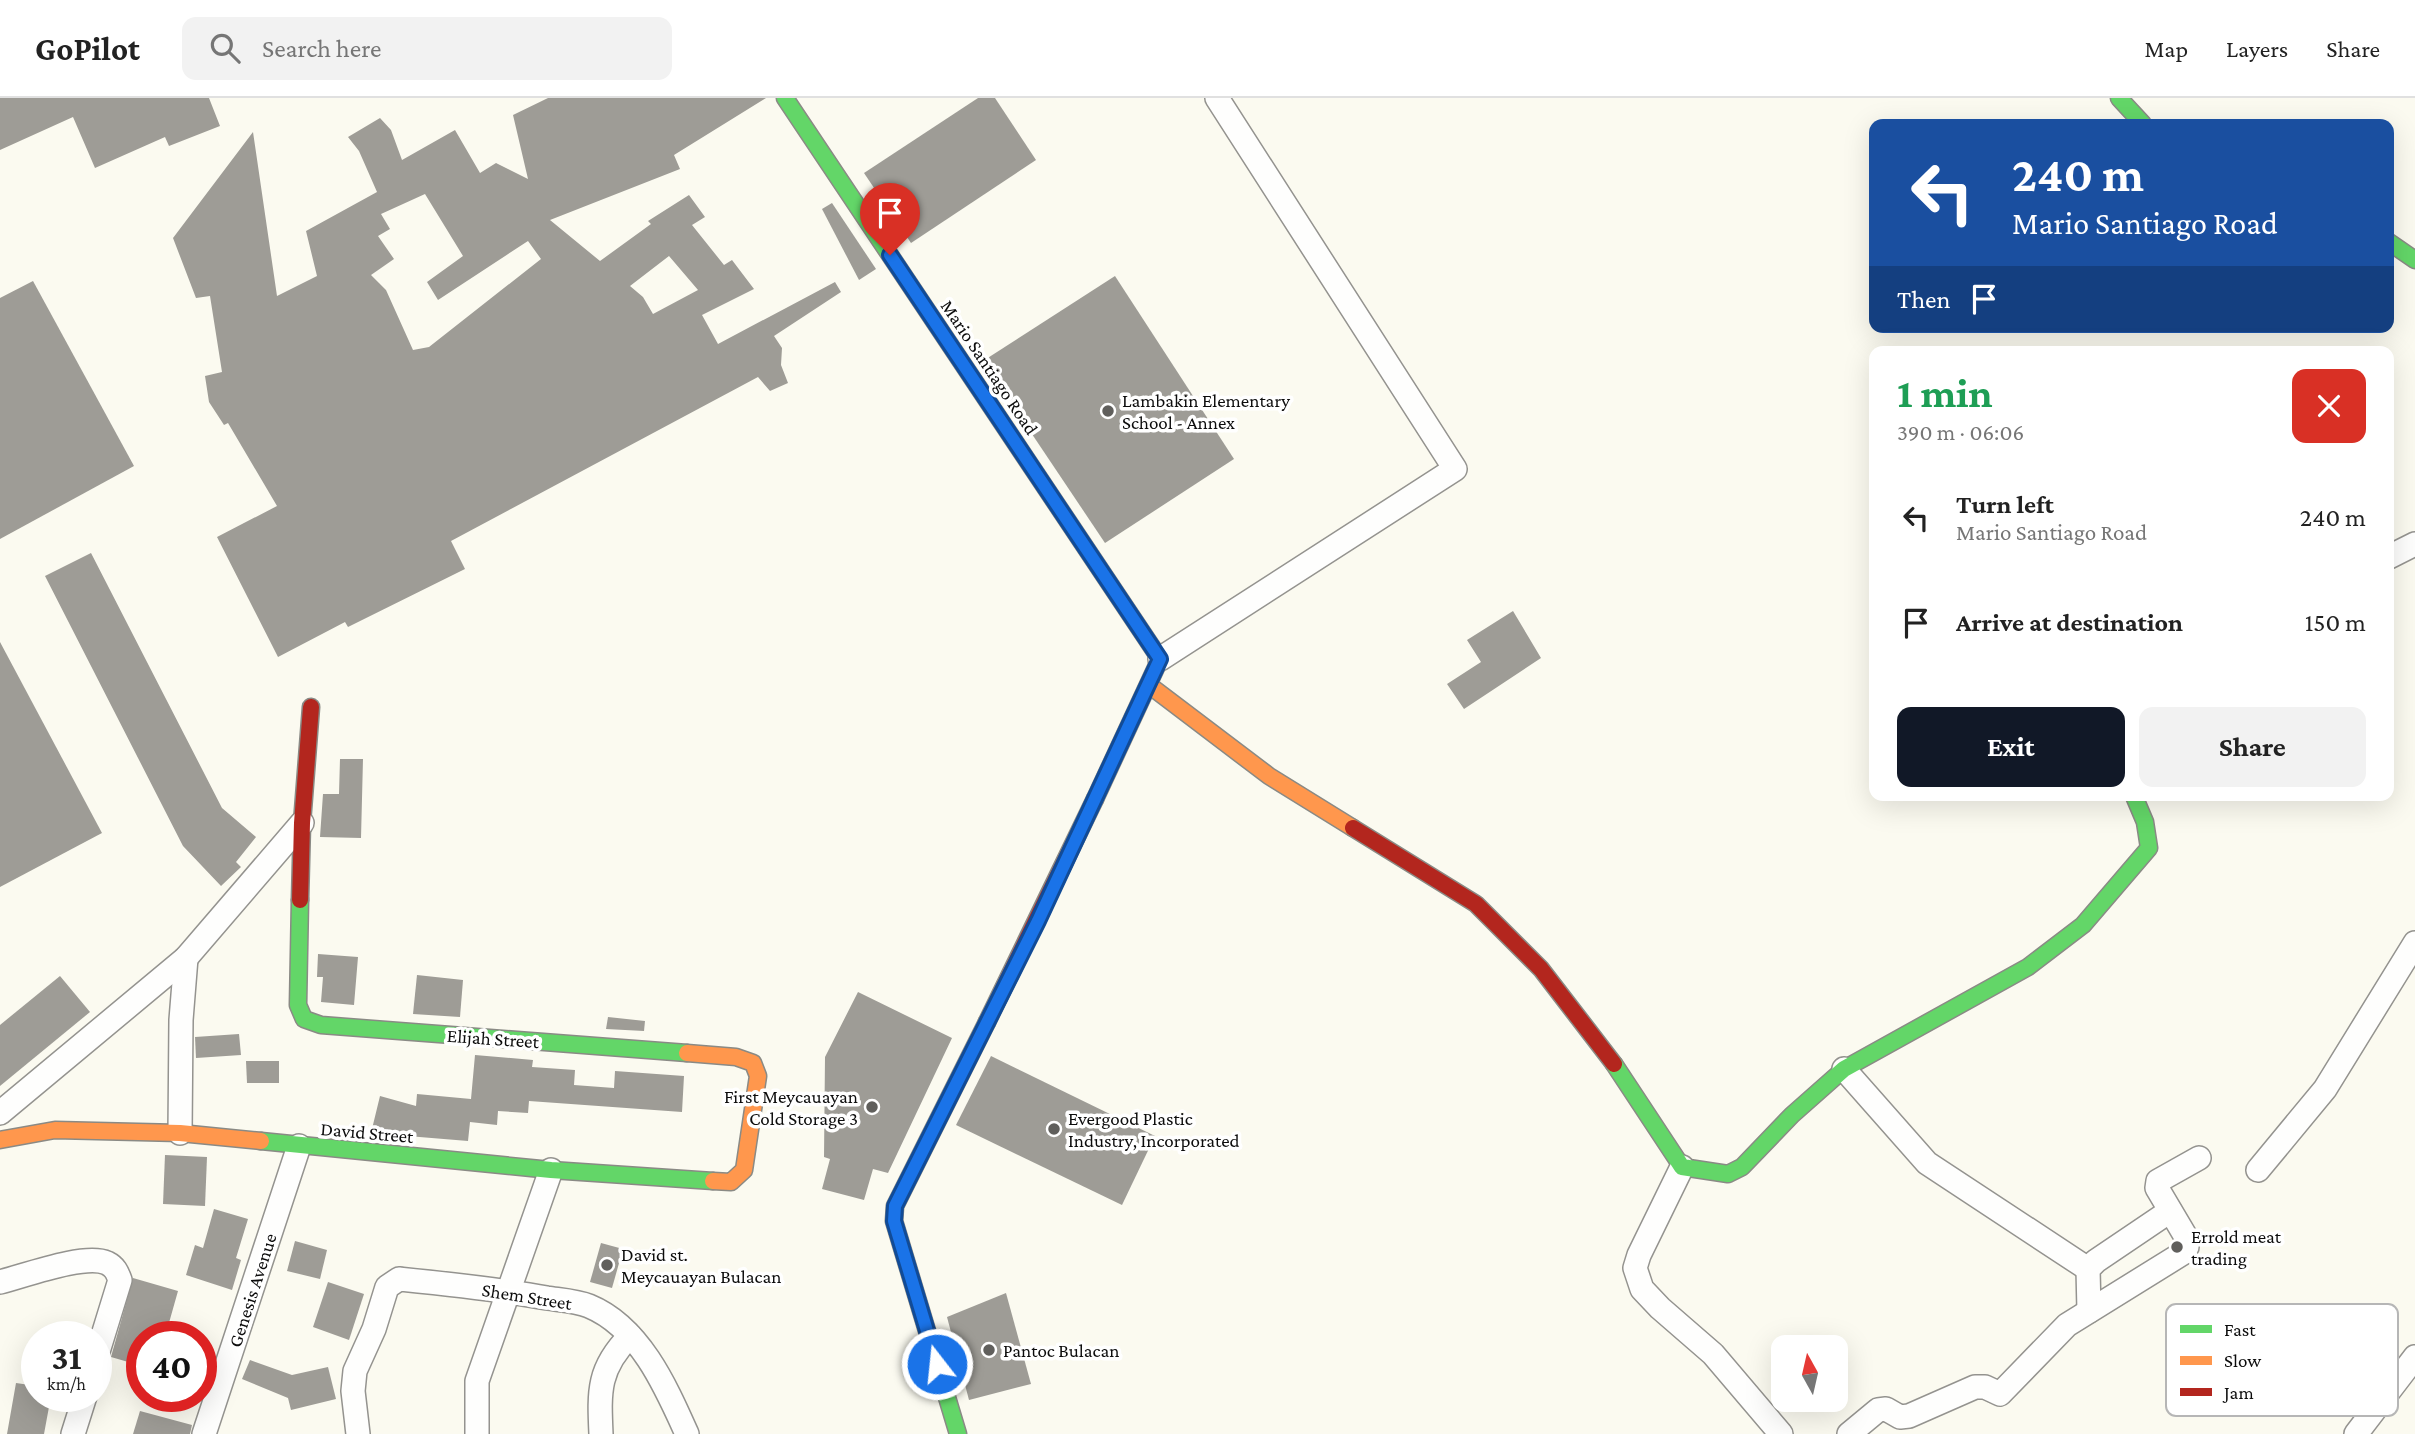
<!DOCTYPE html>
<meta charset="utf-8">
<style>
:root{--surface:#fff;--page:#f2f2f2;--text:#222;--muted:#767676;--line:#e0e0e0;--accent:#111827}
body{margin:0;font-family:"Crimson Pro",serif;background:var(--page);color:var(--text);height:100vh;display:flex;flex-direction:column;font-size:26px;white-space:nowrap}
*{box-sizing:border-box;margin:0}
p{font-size:23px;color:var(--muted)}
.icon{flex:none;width:38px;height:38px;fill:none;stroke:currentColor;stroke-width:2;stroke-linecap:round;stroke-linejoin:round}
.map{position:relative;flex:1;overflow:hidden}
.side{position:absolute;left:1869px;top:248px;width:525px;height:455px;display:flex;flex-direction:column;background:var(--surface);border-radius:14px;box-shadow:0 7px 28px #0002}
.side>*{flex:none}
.guide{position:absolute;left:1869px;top:21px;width:525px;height:214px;border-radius:14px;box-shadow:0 7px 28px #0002;background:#1a4fa0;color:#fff;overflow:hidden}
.needle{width:46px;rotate:352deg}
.fabs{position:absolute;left:1771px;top:1237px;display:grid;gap:14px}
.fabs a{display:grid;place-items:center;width:77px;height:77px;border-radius:14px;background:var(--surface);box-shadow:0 7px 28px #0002;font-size:35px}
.speed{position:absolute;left:21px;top:1223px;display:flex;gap:14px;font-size:35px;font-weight:700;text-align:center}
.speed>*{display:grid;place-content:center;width:91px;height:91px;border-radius:50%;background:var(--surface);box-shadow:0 7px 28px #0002;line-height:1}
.speed small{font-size:18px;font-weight:400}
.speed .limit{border:10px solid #d22;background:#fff;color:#111}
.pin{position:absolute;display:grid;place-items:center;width:60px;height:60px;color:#fff;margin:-72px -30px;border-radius:50% 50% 50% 0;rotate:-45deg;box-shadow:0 0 7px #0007}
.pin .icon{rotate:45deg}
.me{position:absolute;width:77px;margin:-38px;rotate:344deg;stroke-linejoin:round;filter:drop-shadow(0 0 5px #0008)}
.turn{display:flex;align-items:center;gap:24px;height:147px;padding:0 28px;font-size:32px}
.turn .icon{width:91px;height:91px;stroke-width:2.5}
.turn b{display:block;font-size:49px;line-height:60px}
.then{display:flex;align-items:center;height:66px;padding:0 28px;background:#0003;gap:14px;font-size:26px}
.round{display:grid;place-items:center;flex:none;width:74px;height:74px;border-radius:14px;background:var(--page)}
.headline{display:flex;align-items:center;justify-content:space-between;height:119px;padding:0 28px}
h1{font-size:42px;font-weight:700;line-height:52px;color:#1e9e55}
.cta{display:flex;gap:14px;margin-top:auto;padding:14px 28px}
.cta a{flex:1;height:80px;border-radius:14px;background:var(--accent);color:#fff;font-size:28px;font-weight:700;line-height:80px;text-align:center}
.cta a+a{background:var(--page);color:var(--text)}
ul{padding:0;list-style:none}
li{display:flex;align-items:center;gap:21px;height:105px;padding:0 28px}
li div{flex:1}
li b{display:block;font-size:26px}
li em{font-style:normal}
header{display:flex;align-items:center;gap:42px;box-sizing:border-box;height:98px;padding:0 35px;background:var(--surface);border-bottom:2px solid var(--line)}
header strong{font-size:33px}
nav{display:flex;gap:38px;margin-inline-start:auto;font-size:24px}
.search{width:490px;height:63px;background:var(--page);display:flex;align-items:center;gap:18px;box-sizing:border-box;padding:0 24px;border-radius:14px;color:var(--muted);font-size:26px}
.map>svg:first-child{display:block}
.building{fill:#9e9c96;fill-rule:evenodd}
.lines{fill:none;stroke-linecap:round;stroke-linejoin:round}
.street-casing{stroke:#94938f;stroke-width:26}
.fast-casing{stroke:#8a8a85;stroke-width:19}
.slow-casing{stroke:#8a8a85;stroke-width:19}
.jam-casing{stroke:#8a8a85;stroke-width:19}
.street{stroke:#fefefd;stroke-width:23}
.fast{stroke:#63d668;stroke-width:16}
.slow{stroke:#ff974d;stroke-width:16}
.jam{stroke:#b3261e;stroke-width:16}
.route-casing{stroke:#114b97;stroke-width:18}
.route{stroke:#1a73e8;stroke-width:12}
.poi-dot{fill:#605f5c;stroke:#fff;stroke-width:2.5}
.labels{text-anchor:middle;stroke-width:7;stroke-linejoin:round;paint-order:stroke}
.street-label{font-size:19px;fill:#0c0c0c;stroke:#fff}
.poi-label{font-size:19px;fill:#0c0c0c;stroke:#fff;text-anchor:start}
.key{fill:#fff;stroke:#b6b6b6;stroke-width:2}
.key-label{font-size:19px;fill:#0c0c0c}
</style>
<header>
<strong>GoPilot</strong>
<div class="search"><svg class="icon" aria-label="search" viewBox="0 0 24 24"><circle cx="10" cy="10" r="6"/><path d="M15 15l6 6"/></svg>Search here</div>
<nav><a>Map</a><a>Layers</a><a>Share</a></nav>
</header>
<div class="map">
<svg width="2415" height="1336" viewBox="0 0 2415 1336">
<rect width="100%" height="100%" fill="#fbfaf0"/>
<g class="building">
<path d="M0 0H209L220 28 169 48 165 39 95 70 73 19 0 52Z"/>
<path d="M548 0H766L674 57 680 71 550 122 600 163 651 126 648 123 689 97 705 119 692 127 724 167 732 162 754 191 702 217 718 246 835 184 841 194 774 238 782 250 781 267 788 285 770 293 758 279 451 443 465 471 348 529 345 524 278 559 217 439 277 408 228 325 224 327 209 304 205 278 222 274 210 198 196 200 173 140 253 34 277 198 317 178 306 133 377 94 359 53 348 39 380 20 391 32 402 62 455 32 480 75 496 65 528 81 513 17ZM425 96 463 158 427 184 438 202 528 143 541 161 429 249 413 252 386 192 371 177 394 161 378 138 390 131 381 116ZM669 158 698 192 653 216 643 199 630 188Z"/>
<path d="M978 0H995L1036 62 911 145 864 75Z"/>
<path d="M832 105 876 171 859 182 822 111Z"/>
<path d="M1115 178 1234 361 1105 445 983 263Z"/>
<path d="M33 183 134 368 0 441V200Z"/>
<path d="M91 455 222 710 256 739 236 764 241 769 221 788 183 748 45 478Z"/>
<path d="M1513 513 1541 560 1464 611 1447 586 1481 564 1467 542Z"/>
<path d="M0 544 102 735 0 789Z"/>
<path d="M340 661H363L361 740 320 739 323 696H339Z"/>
<path d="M318 856 358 859 354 907 321 904 323 879H317Z"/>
<path d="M417 877 463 882 460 919 413 916Z"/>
<path d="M60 878 90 914 0 988V927Z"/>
<path d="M858 894 952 940 888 1075 873 1071 864 1102 822 1091 830 1061 824 1059 825 959Z"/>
<path d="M608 919 645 923 644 933 606 931Z"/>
<path d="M239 936 241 957 196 960 195 939Z"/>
<path d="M475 957 533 962 532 969 575 972 574 987 614 990 615 973 684 978 682 1014 529 1003 528 1015 498 1013 497 1027 470 1024 468 1043 371 1035 380 998 416 1008 417 996 471 1001Z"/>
<path d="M991 958 1155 1038 1122 1107 956 1027Z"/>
<path d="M246 963H279V985H247Z"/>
<path d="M165 1057 207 1059 205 1108 163 1106Z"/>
<path d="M214 1111 248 1121 236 1160 241 1162 232 1192 186 1177 195 1147 203 1150Z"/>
<path d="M295 1143 327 1152 320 1181 287 1173Z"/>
<path d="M601 1145 623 1151 612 1190 590 1184Z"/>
<path d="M133 1180 178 1193 165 1239H142V1268L111 1259Z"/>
<path d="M328 1184 364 1196 349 1242 313 1229Z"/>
<path d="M1006 1195 1031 1286 969 1302 947 1219Z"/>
<path d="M250 1262 292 1277 328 1269 336 1301 291 1312 288 1300 242 1281Z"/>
<path d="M16 1285 37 1288V1298H51L44 1336H7Z"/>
<path d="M140 1313 192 1327 190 1336H133Z"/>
</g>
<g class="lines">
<defs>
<g id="street">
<path d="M2389 459 2415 446"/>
<path d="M1160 561 1455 371 1217 0"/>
<path d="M1844 971 1927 1065 2088 1171"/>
<path d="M0 1015 186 860 302 725"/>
<path d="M180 1035 181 922 186 860"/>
<path d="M1682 1069 1639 1157 1635 1170 1642 1191 1660 1210 1713 1256 1781 1336"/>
<path d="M2258 1072 2325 991 2415 845"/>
<path d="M0 1184C24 1178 85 1155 107 1165 115 1169 117 1174 120 1182L96 1260"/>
<path d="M2089 1213 2088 1171 2096 1163 2170 1113"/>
<path d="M73 1336 85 1298"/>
<path d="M204 1336 299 1048"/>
<path d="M358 1336 353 1293 355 1273 374 1231 387 1189 399 1181C448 1186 498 1191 547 1200 560 1202 577 1203 589 1208 640 1229 666 1289 687 1336"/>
<path d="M477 1336V1283L551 1072"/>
<path d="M601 1336C599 1293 598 1270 630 1238"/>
<path d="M1849 1336 1878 1312 1886 1311 1900 1319 1909 1318 1975 1289H1985L2000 1296 2067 1227 2183 1155 2187 1149 2186 1139 2157 1090 2158 1083 2199 1060"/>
<path d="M2356 1336 2415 1259"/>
</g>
<g id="fast">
<path d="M785 0 1160 561 1095 701"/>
<path d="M2119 0 2143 26"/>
<path d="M2389 144 2415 162"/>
<path d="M300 802 298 907 304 921 321 927 687 955"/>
<path d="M1614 966 1682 1069 1728 1076 1742 1069 1792 1017 1844 971 2028 869 2083 827 2149 750 2145 724 2134 698"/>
<path d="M261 1043 551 1072 713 1083"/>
<path d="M958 1336 894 1123 895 1108 987 924"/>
</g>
<g id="slow">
<path d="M1149 587 1269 678 1353 730"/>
<path d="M687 955 736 959 753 965 758 978 744 1072 731 1084 713 1083"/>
<path d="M0 1042 55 1032 180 1035 261 1043"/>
</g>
<g id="jam">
<path d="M1353 730 1476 806 1541 871 1614 966"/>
<path d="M300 802 302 725 311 609"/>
<path d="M987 924 1095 701"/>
</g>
</defs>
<use href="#street" class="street-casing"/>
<use href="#fast" class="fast-casing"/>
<use href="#slow" class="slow-casing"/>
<use href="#jam" class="jam-casing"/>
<use href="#street" class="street"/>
<use href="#fast" class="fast"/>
<use href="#slow" class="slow"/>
<use href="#jam" class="jam"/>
</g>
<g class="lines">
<defs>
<path id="route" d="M890 157 1160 561 1038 823 895 1108 894 1123 937 1266"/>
</defs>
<use href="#route" class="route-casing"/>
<use href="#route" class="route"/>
</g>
<g class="poi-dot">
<circle cx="1108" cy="313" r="7"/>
<circle cx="872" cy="1009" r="7"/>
<circle cx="1054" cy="1031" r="7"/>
<circle cx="2177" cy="1149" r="7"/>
<circle cx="607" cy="1167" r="7"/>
<circle cx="989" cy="1252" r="7"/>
</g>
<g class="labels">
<g class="street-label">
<text transform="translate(990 269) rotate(56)" y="7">Mario Santiago Road</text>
<text transform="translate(493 940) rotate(4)" y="7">Elijah Street</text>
<text transform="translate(367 1034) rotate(5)" y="7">David Street</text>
<text transform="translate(252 1192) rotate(-72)" y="7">Genesis Avenue</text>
<text transform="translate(527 1198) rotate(9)" y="7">Shem Street</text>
</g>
<g class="poi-label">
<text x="1122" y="309">Lambakin Elementary<tspan x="1122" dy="22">School - Annex</tspan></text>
<text x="858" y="1005" text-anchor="end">First Meycauayan<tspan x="858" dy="22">Cold Storage 3</tspan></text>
<text x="1068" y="1027">Evergood Plastic<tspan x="1068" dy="22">Industry, Incorporated</tspan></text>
<text x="2191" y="1145">Errold meat<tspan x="2191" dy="22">trading</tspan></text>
<text x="621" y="1163">David st.<tspan x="621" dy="22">Meycauayan Bulacan</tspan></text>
<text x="1003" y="1259">Pantoc Bulacan</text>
</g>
</g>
<rect x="2166" y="1206" width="232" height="112" rx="10" class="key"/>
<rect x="2180" y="1227" width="32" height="8" fill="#63d668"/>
<rect x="2180" y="1258" width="32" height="9" fill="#ff974d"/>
<rect x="2180" y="1290" width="32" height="8" fill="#b3261e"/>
<g class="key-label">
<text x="2224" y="1238">Fast</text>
<text x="2224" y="1269">Slow</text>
<text x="2224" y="1301">Jam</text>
</g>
</svg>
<div class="fabs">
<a><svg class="needle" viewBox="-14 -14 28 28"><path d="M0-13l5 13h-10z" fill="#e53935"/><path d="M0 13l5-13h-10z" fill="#767676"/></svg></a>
</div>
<div class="speed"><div>31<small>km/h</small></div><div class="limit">40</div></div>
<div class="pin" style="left:890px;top:157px;background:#d93025"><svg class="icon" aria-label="arrive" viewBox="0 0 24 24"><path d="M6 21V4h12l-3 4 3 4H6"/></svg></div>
<svg class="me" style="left:937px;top:1266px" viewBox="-20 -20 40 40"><circle r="17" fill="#1a73e8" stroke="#fff" stroke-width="3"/><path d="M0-11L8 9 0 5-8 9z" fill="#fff"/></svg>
<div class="guide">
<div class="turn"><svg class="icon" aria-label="left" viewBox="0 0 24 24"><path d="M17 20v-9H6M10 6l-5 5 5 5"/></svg><div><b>240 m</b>Mario Santiago Road</div></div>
<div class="then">Then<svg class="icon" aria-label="arrive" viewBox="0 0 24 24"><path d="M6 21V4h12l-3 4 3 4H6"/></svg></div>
</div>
<section class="side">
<div class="headline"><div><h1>1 min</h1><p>390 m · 06:06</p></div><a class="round" style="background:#d93025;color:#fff"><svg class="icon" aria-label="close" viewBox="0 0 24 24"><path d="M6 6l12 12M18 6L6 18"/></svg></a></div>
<ul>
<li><svg class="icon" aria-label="left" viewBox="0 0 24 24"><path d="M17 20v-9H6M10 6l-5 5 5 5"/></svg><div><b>Turn left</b><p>Mario Santiago Road</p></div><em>240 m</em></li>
<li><svg class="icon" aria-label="arrive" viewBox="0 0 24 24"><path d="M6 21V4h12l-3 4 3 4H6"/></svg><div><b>Arrive at destination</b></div><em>150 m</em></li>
</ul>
<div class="cta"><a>Exit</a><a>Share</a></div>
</section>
</div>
